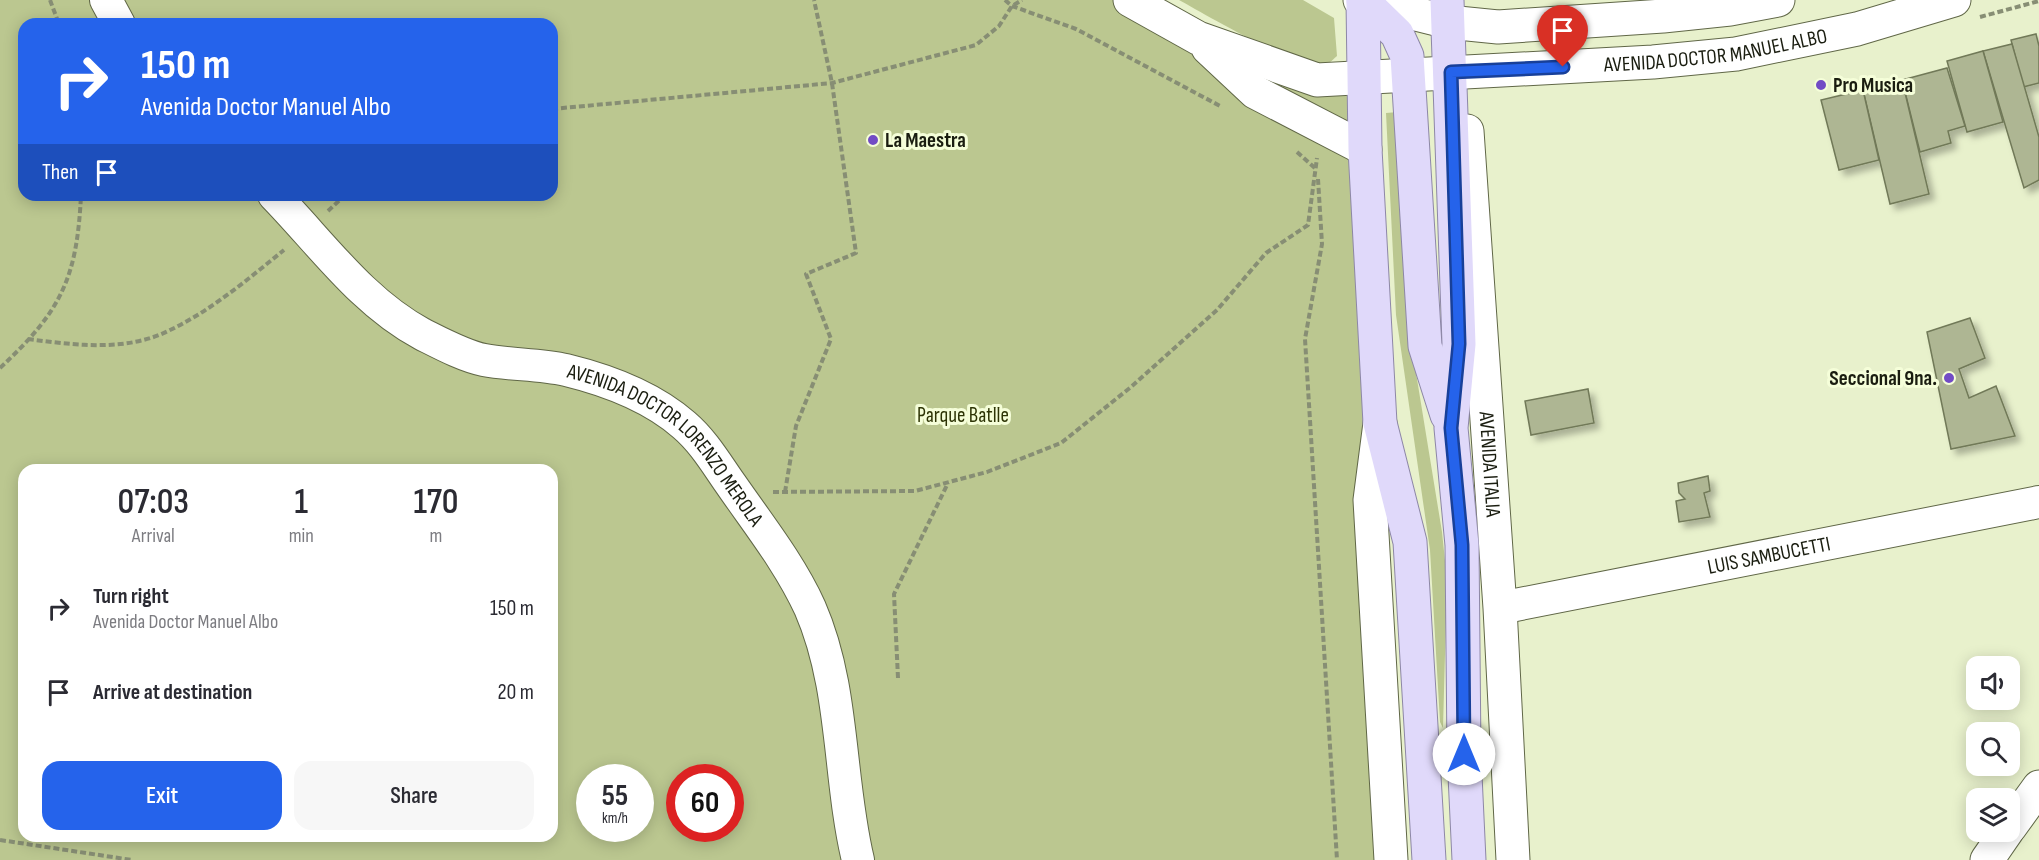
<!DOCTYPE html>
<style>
:root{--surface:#fff;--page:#f7f7f7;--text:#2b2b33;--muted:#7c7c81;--accent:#2563eb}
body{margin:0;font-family:"Sofia Sans Condensed",sans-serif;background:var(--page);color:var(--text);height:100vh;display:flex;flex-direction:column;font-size:22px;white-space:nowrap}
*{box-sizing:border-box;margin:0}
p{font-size:20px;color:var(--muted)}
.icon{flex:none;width:33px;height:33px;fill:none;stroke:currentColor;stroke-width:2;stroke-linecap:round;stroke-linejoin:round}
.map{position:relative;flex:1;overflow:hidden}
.sheet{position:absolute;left:18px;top:464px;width:540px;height:378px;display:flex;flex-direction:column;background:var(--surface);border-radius:18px;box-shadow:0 3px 15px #0003}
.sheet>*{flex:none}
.hud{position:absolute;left:18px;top:18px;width:540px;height:183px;border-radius:18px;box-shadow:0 3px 15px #0003;background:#2563eb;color:#fff;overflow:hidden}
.buttons{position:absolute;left:1966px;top:656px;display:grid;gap:12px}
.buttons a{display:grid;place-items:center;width:54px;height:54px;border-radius:12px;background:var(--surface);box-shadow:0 3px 15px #0003;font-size:30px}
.speed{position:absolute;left:576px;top:764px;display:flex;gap:12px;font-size:30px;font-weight:700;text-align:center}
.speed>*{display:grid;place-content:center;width:78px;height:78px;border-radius:50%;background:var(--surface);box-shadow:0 3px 15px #0003;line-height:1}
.speed small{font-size:15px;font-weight:400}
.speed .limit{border:9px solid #d22;background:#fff;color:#111}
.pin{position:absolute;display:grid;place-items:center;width:51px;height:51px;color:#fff;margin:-62px -26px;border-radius:50% 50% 50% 0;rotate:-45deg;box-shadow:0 0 6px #0007}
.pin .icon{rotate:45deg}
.me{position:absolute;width:66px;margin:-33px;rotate:0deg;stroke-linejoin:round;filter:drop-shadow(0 0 4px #0008)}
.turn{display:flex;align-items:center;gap:21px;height:126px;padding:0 24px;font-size:27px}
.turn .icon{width:78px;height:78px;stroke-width:2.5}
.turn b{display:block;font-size:42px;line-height:51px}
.then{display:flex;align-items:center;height:57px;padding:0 24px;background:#0003;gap:12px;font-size:22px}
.eta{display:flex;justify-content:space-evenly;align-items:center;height:102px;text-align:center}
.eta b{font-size:36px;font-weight:600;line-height:42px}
.primary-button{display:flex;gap:12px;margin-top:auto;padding:12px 24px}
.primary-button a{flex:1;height:69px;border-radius:18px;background:var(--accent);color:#fff;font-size:24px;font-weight:600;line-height:69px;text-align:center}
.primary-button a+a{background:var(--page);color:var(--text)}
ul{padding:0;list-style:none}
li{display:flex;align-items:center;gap:18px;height:84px;padding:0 24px}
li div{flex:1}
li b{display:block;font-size:22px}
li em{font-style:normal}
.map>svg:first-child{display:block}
.green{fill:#bbc790;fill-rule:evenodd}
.building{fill:#aeb693;stroke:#717958;stroke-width:1.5;filter:url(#shadow)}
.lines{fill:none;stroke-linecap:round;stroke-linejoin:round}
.minor-casing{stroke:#606747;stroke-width:34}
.tertiary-casing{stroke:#606747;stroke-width:35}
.primary-casing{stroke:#8d87a6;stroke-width:35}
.path{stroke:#878e74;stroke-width:4;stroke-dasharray:6 3;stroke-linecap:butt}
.minor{stroke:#fff;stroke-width:32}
.tertiary{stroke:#fff;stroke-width:33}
.primary{stroke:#e0d9fa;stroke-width:33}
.route-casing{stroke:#184099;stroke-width:15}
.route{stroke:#2563eb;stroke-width:10}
.poi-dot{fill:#724cc5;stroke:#f5fed9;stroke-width:2}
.labels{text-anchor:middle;stroke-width:6;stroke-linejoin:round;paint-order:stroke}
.street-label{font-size:21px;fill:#1a1d10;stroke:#f5fed9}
.poi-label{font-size:21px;font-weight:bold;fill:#1a1d10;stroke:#f5fed9;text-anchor:start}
.park-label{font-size:21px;fill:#2d3405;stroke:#f5fed9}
</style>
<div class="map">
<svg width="2039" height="860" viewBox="0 0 2039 860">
<defs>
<filter id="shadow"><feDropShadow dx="5.5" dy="5.5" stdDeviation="3" flood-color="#0004"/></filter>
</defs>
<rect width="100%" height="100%" fill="#e8f1cc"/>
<g class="green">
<path d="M0 0H1130L1364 80 1391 860H0ZM24 24H552V195H24ZM24 470H552V836H24ZM590 777H640V828H590ZM680 777H730V828H680Z"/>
<path d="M1179 0H1303L1334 18 1337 56C1334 58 1332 61 1330 62 1304 74 1205 14 1179 0Z"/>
<path d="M1398 112 1409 330 1442 532 1447 580 1443 728 1440 722 1430 550 1396 315 1386 113Z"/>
</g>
<g class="building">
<path d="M2036 34 2039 46V83L2023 87 2011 40Z"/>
<path d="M2012 44 2039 137V180L2024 188 1983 51Z"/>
<path d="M1983 51 2003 122 1967 132 1947 61Z"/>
<path d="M1947 68 1965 126 1948 131 1951 143 1920 152 1902 80Z"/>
<path d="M1902 80 1929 194 1890 204 1863 90Z"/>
<path d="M1863 90 1879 160 1839 170 1821 100Z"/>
<path d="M1970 318 1985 358 1959 369 1969 398 1996 386 2015 436 1951 449 1927 332Z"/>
<path d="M1588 389 1594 423 1531 435 1525 401Z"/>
<path d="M1708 476 1710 491 1704 493 1710 517 1679 522 1676 501 1685 499 1679 493 1678 483Z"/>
</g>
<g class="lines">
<defs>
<g id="minor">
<path d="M106 0 119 24"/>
<path id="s1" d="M274 195C320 242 362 302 422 334 440 343 464 356 484 360 511 365 540 364 566 370 607 380 652 397 684 425 704 442 717 465 732 486 759 525 790 564 810 608 845 688 838 777 858 860"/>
<path id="s2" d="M1500 608 2039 502"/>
</g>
<g id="tertiary">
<path id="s3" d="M1130 0 1198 38 1317 80 1653 62 1736 54 1857 29 1954 0"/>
<path d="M1360 0 1448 22 1498 27 1663 16 1730 9 1778 0"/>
<path d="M1208 48 1255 92 1365 149"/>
<path id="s4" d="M1467 131 1500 608 1513 860"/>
<path d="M1380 423 1370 500 1391 860"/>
<path d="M2010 827 2039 787"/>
<path d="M1987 860 2007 831"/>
</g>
<g id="primary">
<path d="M1363 0 1365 149 1380 423 1410 542 1429 860"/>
<path d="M1447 0 1459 344 1451 428 1462 545 1464 754 1469 860"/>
<path d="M1363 1 1397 34 1407 56 1425 346 1447 415"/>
</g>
</defs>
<use href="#minor" class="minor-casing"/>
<use href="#tertiary" class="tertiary-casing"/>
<use href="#primary" class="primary-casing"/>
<g class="path">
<path d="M50 0 59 24"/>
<path d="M1005 0 1012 6 1076 29 1222 107"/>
<path d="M1980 17 2039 1"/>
<path d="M552 109 832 83 976 45 999 26 1012 6 1022 0"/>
<path d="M1297 152 1316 169"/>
<path d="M1318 179 1322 244 1305 339 1337 860"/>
<path d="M328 211 345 195"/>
<path d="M28 339C73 345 126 352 168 331 211 311 248 279 284 250"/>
<path d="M0 368C61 311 77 279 81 195"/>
<path d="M773 492 915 491 987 472 1061 443 1131 387 1217 310 1266 253 1308 225 1317 158"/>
<path d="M785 492 796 426 831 339 806 274 856 253 832 83 814 0"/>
<path d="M898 678 894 594 948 483"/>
<path d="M0 840 132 860"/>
</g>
<use href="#minor" class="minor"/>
<use href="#tertiary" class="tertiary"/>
<use href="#primary" class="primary"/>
</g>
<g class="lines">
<defs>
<path id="route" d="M1464 754 1462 545 1451 428 1459 344 1451 72 1563 67"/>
</defs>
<use href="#route" class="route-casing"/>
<use href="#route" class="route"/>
</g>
<g class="poi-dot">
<circle cx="1821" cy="85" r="6"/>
<circle cx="873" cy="140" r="6"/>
<circle cx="1949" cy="378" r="6"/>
</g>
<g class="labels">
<g class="street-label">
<text dy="7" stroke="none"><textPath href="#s3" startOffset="604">AVENIDA DOCTOR MANUEL ALBO</textPath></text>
<text dy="7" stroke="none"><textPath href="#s1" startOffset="483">AVENIDA DOCTOR LORENZO MEROLA</textPath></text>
<text dy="7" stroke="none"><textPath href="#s4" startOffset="334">AVENIDA ITALIA</textPath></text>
<text dy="7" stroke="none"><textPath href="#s2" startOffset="274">LUIS SAMBUCETTI</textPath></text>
</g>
<g class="poi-label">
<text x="1833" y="92">Pro Musica</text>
<text x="885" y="147">La Maestra</text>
<text x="1937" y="385" text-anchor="end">Seccional 9na.</text>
</g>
<g class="park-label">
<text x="963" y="422">Parque Batlle</text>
</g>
</g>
</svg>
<div class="buttons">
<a><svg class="icon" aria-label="sound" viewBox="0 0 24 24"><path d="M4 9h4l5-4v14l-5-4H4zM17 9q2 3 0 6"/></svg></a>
<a><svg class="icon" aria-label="search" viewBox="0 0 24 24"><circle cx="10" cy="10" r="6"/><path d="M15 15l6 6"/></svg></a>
<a><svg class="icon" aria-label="layers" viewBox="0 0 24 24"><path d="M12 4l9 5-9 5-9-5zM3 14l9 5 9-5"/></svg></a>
</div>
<div class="speed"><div>55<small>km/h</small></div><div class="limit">60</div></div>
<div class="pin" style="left:1563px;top:67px;background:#d93025"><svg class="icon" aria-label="arrive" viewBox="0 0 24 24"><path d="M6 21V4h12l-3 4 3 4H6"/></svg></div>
<svg class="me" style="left:1464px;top:754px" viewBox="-20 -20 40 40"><circle r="19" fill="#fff"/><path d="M0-13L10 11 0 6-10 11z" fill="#2563eb"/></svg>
<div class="hud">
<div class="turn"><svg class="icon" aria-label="right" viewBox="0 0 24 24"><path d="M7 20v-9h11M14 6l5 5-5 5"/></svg><div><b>150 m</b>Avenida Doctor Manuel Albo</div></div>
<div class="then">Then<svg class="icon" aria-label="arrive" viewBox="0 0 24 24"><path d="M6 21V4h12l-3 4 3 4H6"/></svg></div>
</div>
<section class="sheet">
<div class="eta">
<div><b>07:03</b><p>Arrival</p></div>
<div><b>1</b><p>min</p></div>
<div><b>170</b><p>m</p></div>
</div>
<ul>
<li><svg class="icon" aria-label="right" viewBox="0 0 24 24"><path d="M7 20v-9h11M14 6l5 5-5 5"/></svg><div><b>Turn right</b><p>Avenida Doctor Manuel Albo</p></div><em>150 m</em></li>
<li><svg class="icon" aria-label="arrive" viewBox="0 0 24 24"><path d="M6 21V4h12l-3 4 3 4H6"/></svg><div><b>Arrive at destination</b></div><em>20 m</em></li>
</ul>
<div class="primary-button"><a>Exit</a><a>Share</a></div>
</section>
</div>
